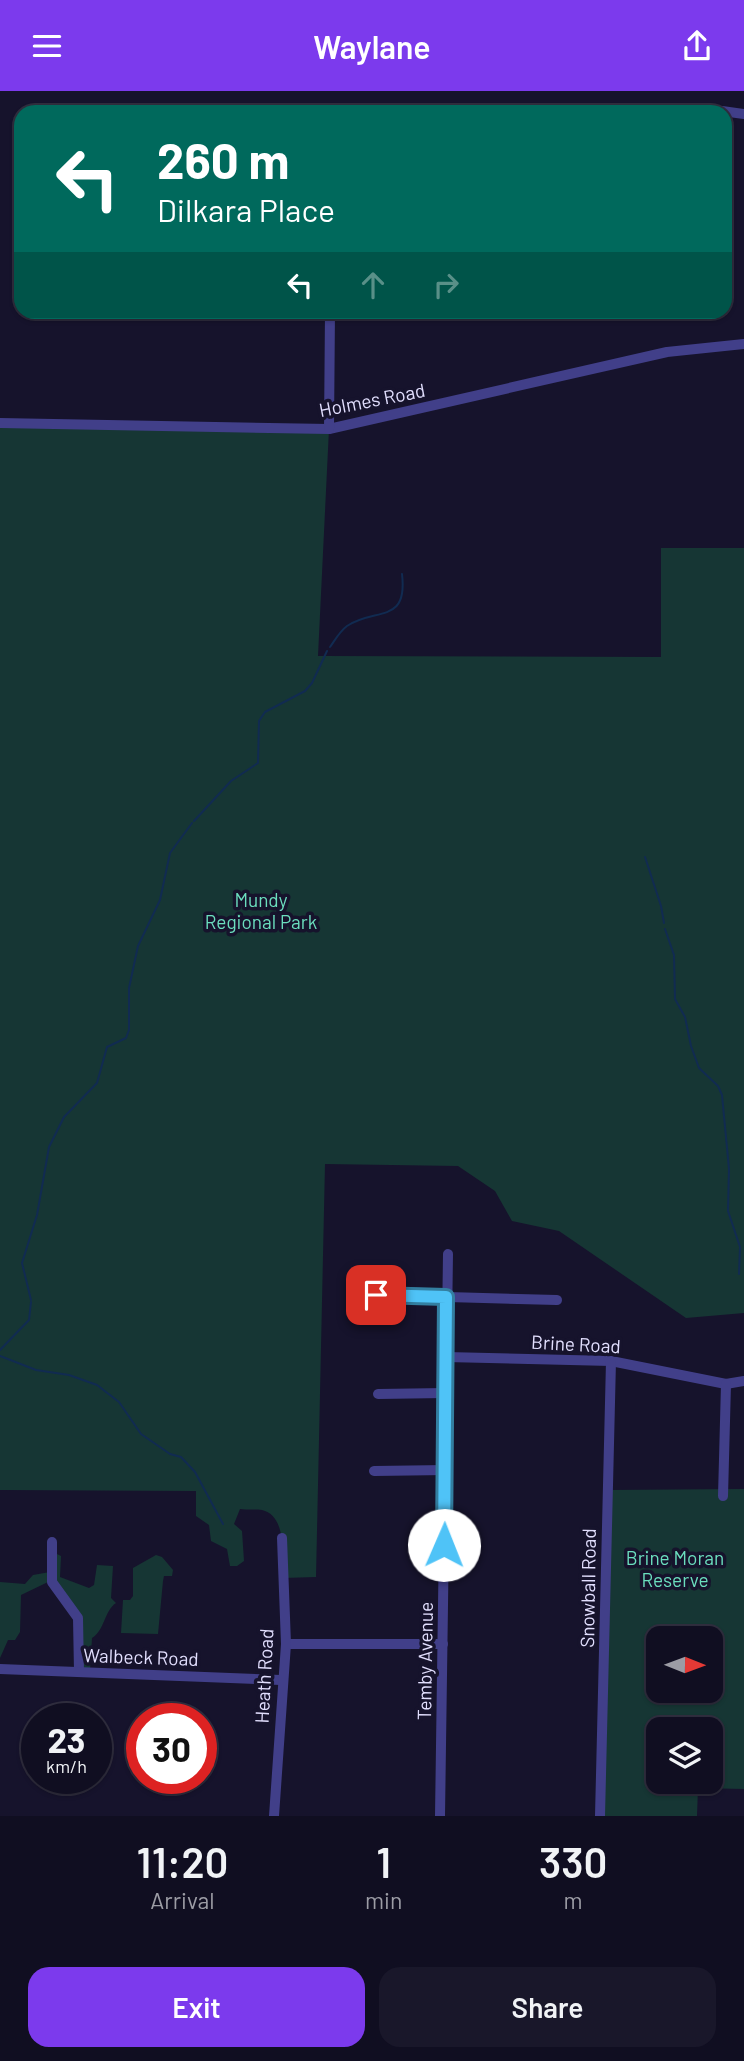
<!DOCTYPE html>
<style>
:root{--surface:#100e21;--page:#19172a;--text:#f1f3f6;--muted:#9c9ca5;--line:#302e3f;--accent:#7c3aed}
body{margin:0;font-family:Barlow,sans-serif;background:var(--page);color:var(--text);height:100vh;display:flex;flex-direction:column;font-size:26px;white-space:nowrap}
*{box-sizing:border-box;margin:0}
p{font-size:23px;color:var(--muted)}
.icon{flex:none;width:38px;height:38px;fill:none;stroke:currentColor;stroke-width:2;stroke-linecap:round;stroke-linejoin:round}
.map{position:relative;height:1725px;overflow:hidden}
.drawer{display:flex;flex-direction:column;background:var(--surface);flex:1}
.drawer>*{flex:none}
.banner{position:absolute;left:14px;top:14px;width:718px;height:214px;border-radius:21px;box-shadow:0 2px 5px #0004,0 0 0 2px var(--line);background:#00695c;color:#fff;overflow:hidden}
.needle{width:46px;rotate:91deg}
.controls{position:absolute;left:646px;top:1535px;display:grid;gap:14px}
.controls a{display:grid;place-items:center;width:77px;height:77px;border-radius:14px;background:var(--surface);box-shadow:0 2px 5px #0004,0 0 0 2px var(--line);font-size:35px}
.speed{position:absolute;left:21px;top:1612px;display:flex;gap:14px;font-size:35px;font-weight:700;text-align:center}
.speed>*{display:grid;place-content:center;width:91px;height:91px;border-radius:50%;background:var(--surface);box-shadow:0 2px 5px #0004,0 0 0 2px var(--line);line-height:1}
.speed small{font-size:18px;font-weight:400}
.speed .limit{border:10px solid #d22;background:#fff;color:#111}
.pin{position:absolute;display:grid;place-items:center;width:60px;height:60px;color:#fff;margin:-30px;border-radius:14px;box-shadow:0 4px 10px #0006}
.me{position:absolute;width:77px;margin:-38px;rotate:1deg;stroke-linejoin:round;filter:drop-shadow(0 0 5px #0008)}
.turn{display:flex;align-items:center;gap:24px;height:147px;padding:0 28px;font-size:32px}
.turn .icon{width:91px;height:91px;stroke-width:2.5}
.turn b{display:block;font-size:49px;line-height:60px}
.lanes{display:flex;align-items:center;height:66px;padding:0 28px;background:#0003;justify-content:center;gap:35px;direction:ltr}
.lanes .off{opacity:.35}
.eta{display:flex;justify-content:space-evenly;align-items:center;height:119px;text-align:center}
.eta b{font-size:42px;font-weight:600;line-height:49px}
.action{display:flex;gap:14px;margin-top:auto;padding:14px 28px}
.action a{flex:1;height:80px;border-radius:21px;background:var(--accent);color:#fff;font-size:28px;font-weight:600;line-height:80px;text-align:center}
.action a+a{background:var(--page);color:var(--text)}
header{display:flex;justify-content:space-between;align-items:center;height:91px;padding:0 28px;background:var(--accent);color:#fff;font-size:32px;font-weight:600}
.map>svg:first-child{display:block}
.green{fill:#163634;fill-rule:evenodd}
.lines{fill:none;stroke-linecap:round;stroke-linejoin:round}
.stream{stroke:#112b51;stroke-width:2}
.minor{stroke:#413f89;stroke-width:10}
.route-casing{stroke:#337fa1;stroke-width:18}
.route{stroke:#4fc3f7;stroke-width:12}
.labels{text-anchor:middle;stroke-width:7;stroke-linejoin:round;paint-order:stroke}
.street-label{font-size:19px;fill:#e2dffe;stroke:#16132c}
.park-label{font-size:19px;fill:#6bdebe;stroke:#16132c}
</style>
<header><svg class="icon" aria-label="menu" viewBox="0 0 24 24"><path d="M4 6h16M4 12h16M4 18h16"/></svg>Waylane<svg class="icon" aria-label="share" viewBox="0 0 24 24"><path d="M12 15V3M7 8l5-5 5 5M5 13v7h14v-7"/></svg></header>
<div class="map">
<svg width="744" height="1725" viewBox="0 0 744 1725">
<rect width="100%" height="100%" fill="#16132c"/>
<g class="green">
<path d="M0 333 329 338 318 565 661 566V457H744V1222L686 1227 559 1140 512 1130 495 1100 458 1075 325 1073 316 1486 283 1487C282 1468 288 1425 262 1419 256 1418 247 1419 240 1418L234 1433 242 1440 244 1470 237 1475H230L227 1458 211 1450 209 1434 196 1425V1400L0 1399Z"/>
<path d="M744 1398V1698L698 1697 697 1725H600L608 1399ZM658 1547H710V1600H658ZM658 1638H710V1690H658Z"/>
<path d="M55 1462 61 1465 60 1486 89 1497 94 1494 97 1474 113 1475 111 1507 116 1512C104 1520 105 1539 92 1547L90 1580H80L81 1540 56 1497Z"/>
<path d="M156 1464 162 1466 173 1479 172 1485H164L163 1490 158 1543 121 1542 123 1509H130L133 1505V1477Z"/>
<path d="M50 1481 48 1491 21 1504 20 1541 15 1549H8L0 1567V1491L25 1493 33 1484Z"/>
</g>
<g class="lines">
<g class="stream">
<path d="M330 556C335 549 340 540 347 535 375 516 408 534 402 483"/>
<path d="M194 730 231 690 258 672 259 630 265 621 305 600 312 592 327 560"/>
<path d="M645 766 661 815 664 832"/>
<path d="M665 838 674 864 675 908 685 926 691 955 699 977 718 995 722 1004 729 1078 728 1120 740 1156 739 1183"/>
<path d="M31 1209 22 1172 37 1124 49 1056 64 1026 97 992 107 956 126 947 129 939V897L138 855 160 809 170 762 192 732"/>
<path d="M0 1259 29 1229 31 1211"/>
<path d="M0 1265 36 1279 69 1284 97 1294 119 1311 141 1343 170 1363 181 1366 195 1381 223 1433"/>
</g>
<g class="minor">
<path d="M346 21 722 20 744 23"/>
<path d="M0 332 329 338 667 261 744 253"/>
<path d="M329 338 330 220"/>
<path d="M376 1204 557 1209"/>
<path d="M446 1266 611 1270 726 1293 744 1290"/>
<path d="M378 1303 445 1302"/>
<path d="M374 1380 446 1379"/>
<path d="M723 1405 726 1293"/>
<path d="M52 1451V1491L78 1527 79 1581"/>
<path d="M286 1553H443"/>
<path d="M0 1578 281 1589"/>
<path d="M274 1725 286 1553 282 1447"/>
<path d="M440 1725 448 1163"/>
<path d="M600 1725 611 1270"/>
</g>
</g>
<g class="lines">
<defs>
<path id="route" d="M376 1204 446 1206 444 1454"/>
</defs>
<use href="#route" class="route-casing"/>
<use href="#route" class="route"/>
</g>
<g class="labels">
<g class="street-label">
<text transform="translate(372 309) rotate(-11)" y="7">Holmes Road</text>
<text transform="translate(576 1253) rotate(3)" y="7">Brine Road</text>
<text transform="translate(588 1497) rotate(-89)" y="7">Snowball Road</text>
<text transform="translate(141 1566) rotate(2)" y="7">Walbeck Road</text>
<text transform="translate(425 1570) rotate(-89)" y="7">Temby Avenue</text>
<text transform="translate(264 1585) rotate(-87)" y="7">Heath Road</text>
</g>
<g class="park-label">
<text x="261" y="816">Mundy<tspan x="261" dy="22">Regional Park</tspan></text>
<text x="675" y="1474">Brine Moran<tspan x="675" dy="22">Reserve</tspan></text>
</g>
</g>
</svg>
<div class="controls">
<a><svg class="needle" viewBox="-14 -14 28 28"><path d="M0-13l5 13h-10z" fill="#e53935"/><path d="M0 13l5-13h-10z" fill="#9c9ca5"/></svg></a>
<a><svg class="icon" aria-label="layers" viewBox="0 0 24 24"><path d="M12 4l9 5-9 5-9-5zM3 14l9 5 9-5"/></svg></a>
</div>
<div class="speed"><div>23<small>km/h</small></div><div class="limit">30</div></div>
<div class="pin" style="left:376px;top:1204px;background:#d93025"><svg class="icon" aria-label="arrive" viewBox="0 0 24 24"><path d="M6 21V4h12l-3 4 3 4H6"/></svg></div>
<svg class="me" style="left:444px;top:1454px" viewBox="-20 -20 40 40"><circle r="19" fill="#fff"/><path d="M0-13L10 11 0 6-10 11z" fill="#4fc3f7"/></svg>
<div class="banner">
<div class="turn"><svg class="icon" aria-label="left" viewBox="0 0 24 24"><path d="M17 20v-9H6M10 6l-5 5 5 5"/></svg><div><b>260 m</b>Dilkara Place</div></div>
<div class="lanes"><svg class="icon" aria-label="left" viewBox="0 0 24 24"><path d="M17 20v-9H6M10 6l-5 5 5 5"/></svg><svg class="icon off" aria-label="ahead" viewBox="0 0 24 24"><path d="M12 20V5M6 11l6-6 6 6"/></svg><svg class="icon off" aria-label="right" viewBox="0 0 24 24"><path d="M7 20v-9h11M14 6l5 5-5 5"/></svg></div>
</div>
</div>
<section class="drawer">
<div class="eta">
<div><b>11:20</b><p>Arrival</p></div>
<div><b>1</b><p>min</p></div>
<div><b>330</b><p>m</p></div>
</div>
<div class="action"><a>Exit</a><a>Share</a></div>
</section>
